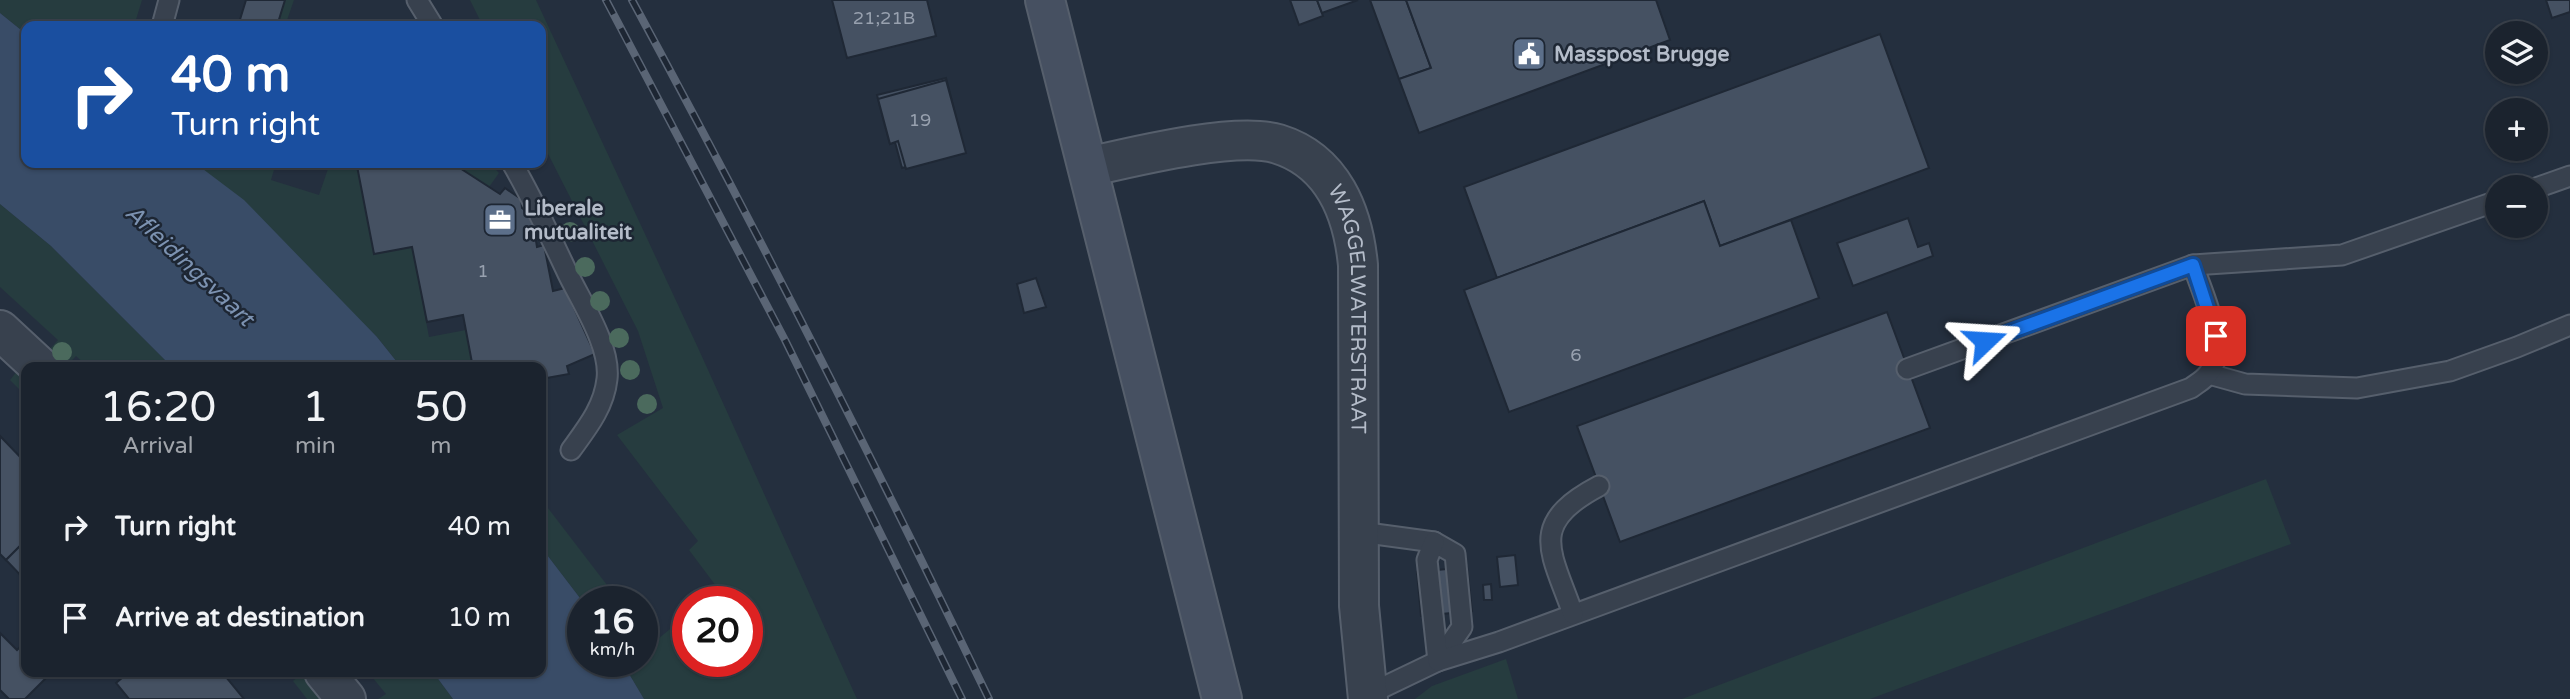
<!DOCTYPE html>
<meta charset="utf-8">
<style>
:root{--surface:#1b232e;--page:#242b36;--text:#f1f3f6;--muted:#a0a4aa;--line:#39404a}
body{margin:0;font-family:"Varela Round",sans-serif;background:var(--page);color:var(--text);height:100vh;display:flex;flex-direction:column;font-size:26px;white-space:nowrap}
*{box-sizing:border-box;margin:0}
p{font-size:23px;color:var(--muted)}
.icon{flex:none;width:38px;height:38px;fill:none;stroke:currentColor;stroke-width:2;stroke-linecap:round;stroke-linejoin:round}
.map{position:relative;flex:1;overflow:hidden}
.drawer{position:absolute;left:21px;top:362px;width:525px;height:315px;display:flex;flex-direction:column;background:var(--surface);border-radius:14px;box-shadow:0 2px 5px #0004,0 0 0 2px var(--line)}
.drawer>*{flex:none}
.hud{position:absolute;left:21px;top:21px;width:525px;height:147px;border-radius:14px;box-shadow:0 2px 5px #0004,0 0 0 2px var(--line);background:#1a4fa0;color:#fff;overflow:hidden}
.buttons{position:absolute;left:2485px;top:21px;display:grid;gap:14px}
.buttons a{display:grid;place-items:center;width:63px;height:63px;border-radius:50%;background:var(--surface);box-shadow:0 2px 5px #0004,0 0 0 2px var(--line);font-size:35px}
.speed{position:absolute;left:567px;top:586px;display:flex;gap:14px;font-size:35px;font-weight:700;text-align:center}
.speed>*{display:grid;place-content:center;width:91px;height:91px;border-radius:50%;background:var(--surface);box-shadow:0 2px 5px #0004,0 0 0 2px var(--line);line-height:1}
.speed small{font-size:18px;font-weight:400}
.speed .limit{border:10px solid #d22;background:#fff;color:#111}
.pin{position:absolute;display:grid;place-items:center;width:60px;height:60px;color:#fff;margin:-30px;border-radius:14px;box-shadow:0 4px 10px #0006}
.me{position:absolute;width:77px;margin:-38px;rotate:70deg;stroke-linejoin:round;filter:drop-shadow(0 0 5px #0008)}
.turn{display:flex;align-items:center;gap:24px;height:147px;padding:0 35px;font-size:32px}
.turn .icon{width:91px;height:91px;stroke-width:2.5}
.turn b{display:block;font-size:49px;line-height:60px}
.eta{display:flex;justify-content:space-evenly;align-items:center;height:119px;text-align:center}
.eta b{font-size:42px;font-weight:600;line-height:49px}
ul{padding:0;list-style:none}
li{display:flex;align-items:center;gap:21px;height:91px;padding:0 35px}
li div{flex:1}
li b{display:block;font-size:26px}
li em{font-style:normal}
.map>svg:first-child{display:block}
.green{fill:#263c3f}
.water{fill:#394c67}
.building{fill:#455162;stroke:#1f2835;stroke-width:2}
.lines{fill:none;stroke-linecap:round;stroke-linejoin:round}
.lane-casing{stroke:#565f6c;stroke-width:23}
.street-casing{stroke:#565f6c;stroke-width:42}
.secondary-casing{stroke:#565f6c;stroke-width:42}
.lane{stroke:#38414e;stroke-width:19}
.street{stroke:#38414e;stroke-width:38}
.secondary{stroke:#465061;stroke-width:38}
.rail-casing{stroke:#5a6575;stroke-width:8}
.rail{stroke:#1d2633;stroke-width:5;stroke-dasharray:16;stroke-linecap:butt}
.tree{fill:#4b6a5d}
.route-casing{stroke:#114b97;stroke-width:18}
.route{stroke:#1a73e8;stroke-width:12}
.labels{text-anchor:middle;stroke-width:5;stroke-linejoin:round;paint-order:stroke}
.number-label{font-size:18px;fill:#98a1af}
.poi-label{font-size:21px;font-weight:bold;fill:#b4bcc9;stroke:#1d2633;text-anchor:start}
.street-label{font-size:21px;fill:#b4bcc9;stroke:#1d2633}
.water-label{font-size:23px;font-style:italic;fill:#7c92b1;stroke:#1d2633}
</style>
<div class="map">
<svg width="2570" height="699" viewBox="0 0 2570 699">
<rect width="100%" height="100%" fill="#242f3e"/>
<g class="green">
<path d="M0 0H142L134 26H26V34L0 13Z"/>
<path d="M285 0H294L285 26H277Z"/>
<path d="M470 0H536L699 350 857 699H644L622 662H642V630L653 643 675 625 688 641V662H747V602H710L708 600 719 590 689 550 698 541 617 435 663 408 638 331 541 140V26H483Z"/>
<path d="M195 163H276L271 180 319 195 330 163H372L357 166 374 254 412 247 429 337 466 330 473 367H401L377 337Z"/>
<path d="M452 163C468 163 488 159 499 173L489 187Z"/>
<path d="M0 204 51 246 172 367H88L76 356 65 367 48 351 58 340 0 287Z"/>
<path d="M18 370 26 377V396L10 380Z"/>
<path d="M2266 479 2291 544 1870 699H1682Z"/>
<path d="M541 499 620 602H583L541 547Z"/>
<path d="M1506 659 1518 699H1415L1432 686Z"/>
<path d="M304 672 326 699H307L293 681Z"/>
<path d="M368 672H433L453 699H378L386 694Z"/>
</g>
<g class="water">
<path d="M0 13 26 34V163H195L244 200 377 337 401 367H172L51 246 0 204Z"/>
<path d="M541 547 583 602V662H622L644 699H453L433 672H541Z"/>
</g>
<g class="building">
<path d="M246 0H285L277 26H238Z"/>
<path d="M832 0H927L936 36 847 58Z"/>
<path d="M1290 0H1317L1323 16 1299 25Z"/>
<path d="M1317 0H1358L1322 13Z"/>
<path d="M1370 0H1406L1431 68 1399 79Z"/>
<path d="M1406 0H1656L1670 40 1419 133 1399 79 1431 68Z"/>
<path d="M2546 0H2570V12L2552 18Z"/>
<path d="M1880 34 1929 168 1720 246 1704 201 1497 278 1464 187Z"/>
<path d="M946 78 965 153 902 168 895 142 890 144 877 95Z"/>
<path d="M946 80 966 153 906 169 898 141 890 144 878 99Z"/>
<path d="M372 163H452L500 194 505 188 521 199 522 208 532 216 537 247 544 245 553 291 565 288 595 354 567 366 569 374 541 379V368H473L463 315 427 322 412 247 374 254 357 166Z"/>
<path d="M1704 201 1720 246 1791 220 1819 298 1509 412 1464 290Z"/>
<path d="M1908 218 1918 247 1929 243 1933 256 1853 286 1837 243Z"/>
<path d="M1036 278 1046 307 1024 313 1017 284Z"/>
<path d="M1887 312 1930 428 1620 542 1577 426Z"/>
<path d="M0 436 26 463V540L6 560 0 554Z"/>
<path d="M26 540V581L6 560Z"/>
<path d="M1515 555 1518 585 1500 587 1497 557Z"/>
<path d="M1467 567 1472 611 1421 616 1417 572Z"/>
<path d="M1491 584 1492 600H1484L1483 585Z"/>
<path d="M0 633 17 650 26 641V672H52L25 699H9L0 690Z"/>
<path d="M129 672H222L244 699H129L116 683Z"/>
</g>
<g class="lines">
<defs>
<g id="lane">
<path d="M417 0 433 26"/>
<path d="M162 26 169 0"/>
<path d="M512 163C533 199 550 236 568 274 582 303 611 347 607 379 604 407 587 428 571 450"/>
<path d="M2536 188 2570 176"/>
<path d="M1907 369 2193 265 2342 255 2497 201"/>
<path d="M2209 374 2245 384 2357 388 2450 371 2517 347 2570 325"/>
<path d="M1360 532 1434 542 1455 554 1462 627 1438 661 1367 695"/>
<path d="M1434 542 1427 560 1438 661 1499 642 2191 388C2196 384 2204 380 2208 374 2230 349 2202 293 2193 265"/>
<path d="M1573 614C1551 551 1527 524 1599 486"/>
</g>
<g id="street">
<path id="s1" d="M1088 167C1132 157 1236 131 1278 144 1333 161 1353 213 1358 265L1359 606 1368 699"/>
<path d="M0 330 41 368"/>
<path d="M324 672 346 699"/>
</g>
<path id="secondary" d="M1045 0 1222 699"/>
</defs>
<use href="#lane" class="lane-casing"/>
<use href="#street" class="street-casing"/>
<use href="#secondary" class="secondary-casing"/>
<use href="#lane" class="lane"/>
<use href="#street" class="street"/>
<use href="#secondary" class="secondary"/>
<defs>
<g id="rail">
<path d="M606 0 785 340 962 699"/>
<path d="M632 0C757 230 875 463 989 699"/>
</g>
</defs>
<use href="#rail" class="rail-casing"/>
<use href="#rail" class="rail"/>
</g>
<g class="tree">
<circle cx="570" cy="232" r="10"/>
<circle cx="585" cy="267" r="10"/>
<circle cx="600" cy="301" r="10"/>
<circle cx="619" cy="338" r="10"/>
<circle cx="62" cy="352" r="10"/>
<circle cx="630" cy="370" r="10"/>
<circle cx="647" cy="404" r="10"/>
</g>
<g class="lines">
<defs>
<path id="route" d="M1985 341 2193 265 2216 336"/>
</defs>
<use href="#route" class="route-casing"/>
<use href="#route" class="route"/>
</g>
<defs>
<symbol id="civic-square" viewBox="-11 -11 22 22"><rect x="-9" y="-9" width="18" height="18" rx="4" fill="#5c6f8a" stroke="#1d2633"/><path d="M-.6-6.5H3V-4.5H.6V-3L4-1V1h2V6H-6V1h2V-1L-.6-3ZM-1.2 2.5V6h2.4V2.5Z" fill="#fff"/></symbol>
<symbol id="office-square" viewBox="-11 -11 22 22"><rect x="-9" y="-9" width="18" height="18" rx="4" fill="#5c6f8a" stroke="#1d2633"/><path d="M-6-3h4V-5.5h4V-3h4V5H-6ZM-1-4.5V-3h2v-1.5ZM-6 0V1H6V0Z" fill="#fff"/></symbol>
</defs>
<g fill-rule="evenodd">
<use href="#civic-square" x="1510" y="35" width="38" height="38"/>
<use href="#office-square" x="481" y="201" width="38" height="38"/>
</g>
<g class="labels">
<g class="number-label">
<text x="884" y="24">21;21B</text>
<text x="920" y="126">19</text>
<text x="483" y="277">1</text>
<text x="1576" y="361">6</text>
</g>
<g class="poi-label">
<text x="1554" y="61">Masspost Brugge</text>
<text x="524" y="215">Liberale<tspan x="524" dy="24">mutualiteit</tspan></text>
</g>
<g class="street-label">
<text dy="7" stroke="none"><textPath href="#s1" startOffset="390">WAGGELWATERSTRAAT</textPath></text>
</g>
<g class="water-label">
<text transform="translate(190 265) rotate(43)" y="8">Afleidingsvaart</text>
</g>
</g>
</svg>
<div class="buttons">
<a><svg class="icon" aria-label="layers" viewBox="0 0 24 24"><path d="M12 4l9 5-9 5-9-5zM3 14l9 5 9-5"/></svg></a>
<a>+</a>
<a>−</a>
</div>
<div class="speed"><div>16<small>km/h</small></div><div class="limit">20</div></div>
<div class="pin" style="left:2216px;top:336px;background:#d93025"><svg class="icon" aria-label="arrive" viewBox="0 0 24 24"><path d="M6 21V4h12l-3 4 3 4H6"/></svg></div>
<svg class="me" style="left:1985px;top:341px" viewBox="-20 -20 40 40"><path d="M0-17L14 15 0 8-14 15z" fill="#1a73e8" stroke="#fff" stroke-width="4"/></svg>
<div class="hud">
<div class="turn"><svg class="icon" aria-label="right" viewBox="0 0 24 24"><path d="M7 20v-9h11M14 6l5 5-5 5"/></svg><div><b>40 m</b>Turn right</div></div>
</div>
<section class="drawer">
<div class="eta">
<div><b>16:20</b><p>Arrival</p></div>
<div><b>1</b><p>min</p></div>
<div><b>50</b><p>m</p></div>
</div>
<ul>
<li><svg class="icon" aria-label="right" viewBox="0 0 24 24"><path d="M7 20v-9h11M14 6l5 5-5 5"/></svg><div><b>Turn right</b></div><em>40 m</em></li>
<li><svg class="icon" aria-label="arrive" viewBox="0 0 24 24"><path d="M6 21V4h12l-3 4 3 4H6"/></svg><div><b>Arrive at destination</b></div><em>10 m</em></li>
</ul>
</section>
</div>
